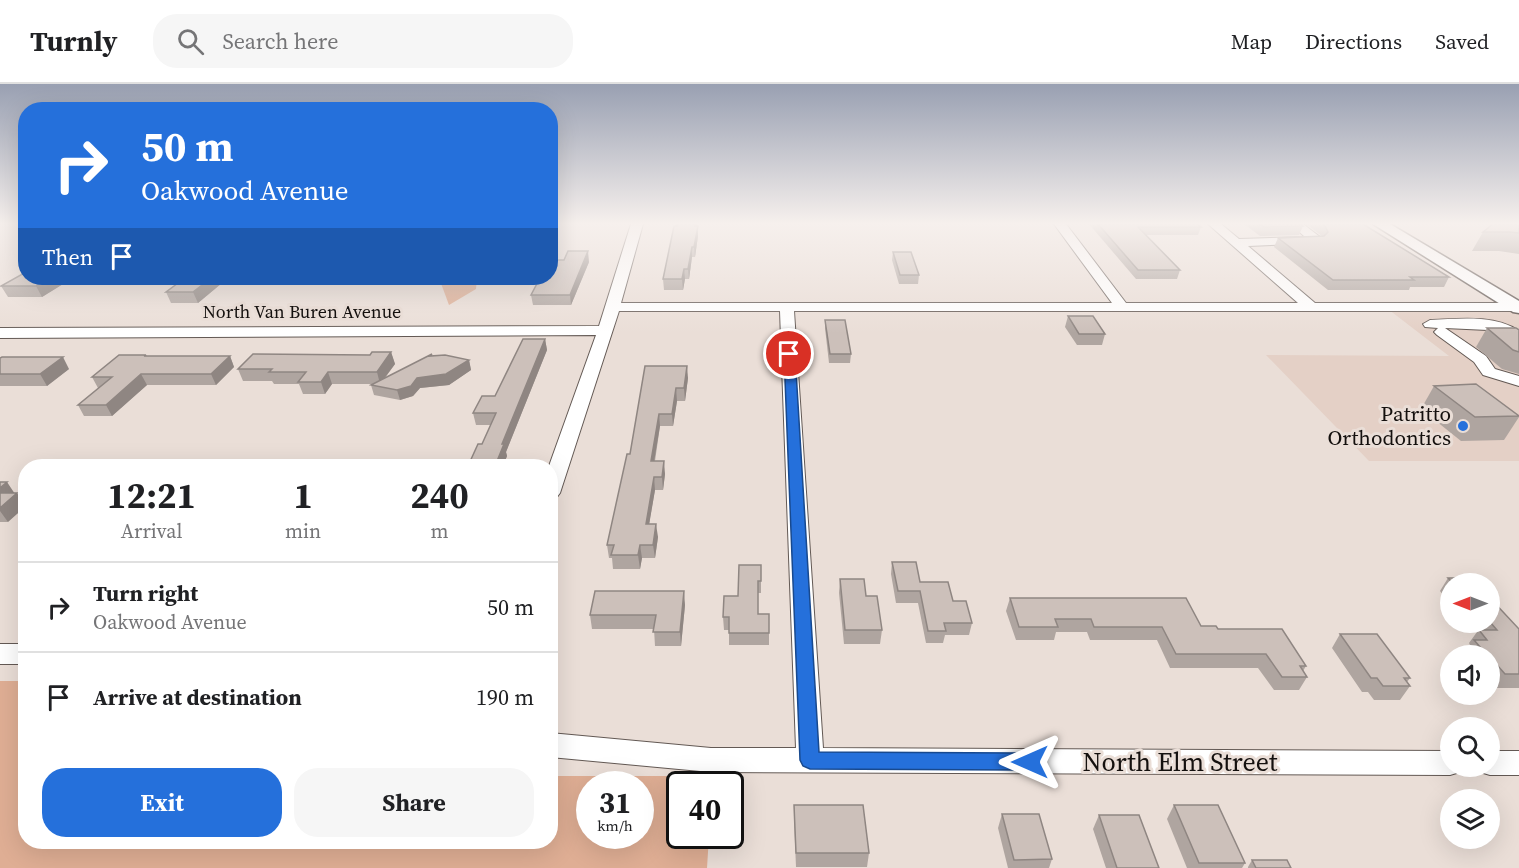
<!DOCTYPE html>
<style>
:root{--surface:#fff;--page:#f6f6f6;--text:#202124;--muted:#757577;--line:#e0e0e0;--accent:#2570db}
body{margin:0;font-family:"Source Serif 4",serif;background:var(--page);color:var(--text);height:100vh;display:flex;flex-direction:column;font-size:22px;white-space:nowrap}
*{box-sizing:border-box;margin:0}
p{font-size:20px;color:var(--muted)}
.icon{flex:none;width:33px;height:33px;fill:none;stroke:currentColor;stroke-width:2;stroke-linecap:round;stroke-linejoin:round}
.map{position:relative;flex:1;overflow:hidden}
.panel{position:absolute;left:18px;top:375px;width:540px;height:390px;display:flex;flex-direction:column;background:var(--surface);border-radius:24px;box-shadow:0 6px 24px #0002}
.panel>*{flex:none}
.guide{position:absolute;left:18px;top:18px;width:540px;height:183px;border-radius:24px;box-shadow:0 6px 24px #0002;background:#2570db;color:#fff;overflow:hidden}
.needle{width:39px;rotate:270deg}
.buttons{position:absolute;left:1440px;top:489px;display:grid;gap:12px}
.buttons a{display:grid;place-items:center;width:60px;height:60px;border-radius:50%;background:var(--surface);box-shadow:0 6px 24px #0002;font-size:30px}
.speed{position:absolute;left:576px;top:687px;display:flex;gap:12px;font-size:30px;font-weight:700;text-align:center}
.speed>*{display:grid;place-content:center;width:78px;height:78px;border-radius:50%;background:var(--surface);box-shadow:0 6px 24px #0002;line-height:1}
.speed small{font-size:15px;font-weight:400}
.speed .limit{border:3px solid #111;border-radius:9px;background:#fff;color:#111}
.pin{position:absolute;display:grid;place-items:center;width:51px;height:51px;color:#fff;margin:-26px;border:3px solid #fff;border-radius:50%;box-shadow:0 2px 6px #0007}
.me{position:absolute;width:66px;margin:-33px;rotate:270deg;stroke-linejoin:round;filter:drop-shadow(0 0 4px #0008)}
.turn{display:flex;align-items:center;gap:21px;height:126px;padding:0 24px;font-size:27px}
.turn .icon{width:78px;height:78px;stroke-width:2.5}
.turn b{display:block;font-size:42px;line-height:51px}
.then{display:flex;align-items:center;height:57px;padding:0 24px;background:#0003;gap:12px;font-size:22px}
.eta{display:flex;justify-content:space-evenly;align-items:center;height:102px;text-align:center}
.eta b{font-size:36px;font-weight:700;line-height:42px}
.cta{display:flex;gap:12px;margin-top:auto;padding:12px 24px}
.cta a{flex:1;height:69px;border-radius:24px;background:var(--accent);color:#fff;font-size:24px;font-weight:700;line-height:69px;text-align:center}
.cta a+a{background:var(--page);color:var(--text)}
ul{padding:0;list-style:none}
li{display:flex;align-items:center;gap:18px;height:90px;padding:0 24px;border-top:2px solid var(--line)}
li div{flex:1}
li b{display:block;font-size:22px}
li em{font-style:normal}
header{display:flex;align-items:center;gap:36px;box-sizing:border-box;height:84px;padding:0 30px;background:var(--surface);border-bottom:2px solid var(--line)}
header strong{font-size:28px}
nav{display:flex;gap:33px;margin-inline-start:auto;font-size:21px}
.search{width:420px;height:54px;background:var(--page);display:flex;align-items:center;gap:15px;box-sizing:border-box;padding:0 21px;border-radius:24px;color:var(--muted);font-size:22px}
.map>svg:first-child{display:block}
.built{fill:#e4d0c6}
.green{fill:#dfae94;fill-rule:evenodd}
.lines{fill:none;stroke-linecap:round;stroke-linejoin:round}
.minor-casing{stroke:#635954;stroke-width:2}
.major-casing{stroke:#635954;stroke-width:3}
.minor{fill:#fff;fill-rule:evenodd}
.major{fill:#fff;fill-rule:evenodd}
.wall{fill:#afa5a0}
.shaded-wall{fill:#8f8682}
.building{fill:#ccc0ba;stroke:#8f8682;stroke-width:1.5}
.route{fill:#2570db;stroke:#18498e;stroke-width:1.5}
.poi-dot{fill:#2570db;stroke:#eaded7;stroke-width:2}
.labels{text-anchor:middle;stroke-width:6;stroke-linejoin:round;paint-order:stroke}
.far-street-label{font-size:18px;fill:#14100e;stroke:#eaded7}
.poi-label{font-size:21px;fill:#14100e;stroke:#eaded7;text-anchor:end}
.near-street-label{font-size:26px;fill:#14100e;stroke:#eaded7}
</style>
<header>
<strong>Turnly</strong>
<div class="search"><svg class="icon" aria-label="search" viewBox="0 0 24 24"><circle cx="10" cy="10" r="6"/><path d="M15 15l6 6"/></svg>Search here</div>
<nav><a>Map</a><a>Directions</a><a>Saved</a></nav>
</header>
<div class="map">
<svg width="1519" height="784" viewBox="0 0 1519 784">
<rect width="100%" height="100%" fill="#eaded7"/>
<path class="built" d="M1384 222 1519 223V377H1369L1266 271 1449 272Z"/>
<g class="green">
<path d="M439 194H477L476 205 449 221Z"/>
<path d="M0 597H25L26 758H550L551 692H712V700H680V752H709L707 784H0ZM590 700H640V752H590Z"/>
</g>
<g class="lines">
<defs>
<g id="minor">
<path d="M631 140H643L621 219H1112L1054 140H1066L1126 219H1298L1208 140H1221L1239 155 1305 153 1293 142 1295 140H1303L1320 153 1322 156 1320 159 1248 162 1315 219H1519V227H794L823 664 1450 667V682H1462L1460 688 1450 691 711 688 550 673V649L711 664H796L780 227H619L560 409 557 413 550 415 549 382 596 251 0 254V244L599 242Z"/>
<path d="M1430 236C1458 235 1495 230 1519 247V257L1517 258 1488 246 1445 244 1486 272 1495 285 1519 292V302L1483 291 1474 278 1437 251 1434 248 1438 244 1425 243 1423 240Z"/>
<rect x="0" y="560" width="26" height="20"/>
<path d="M1490 667H1519V691H1490L1480 688 1478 682H1490Z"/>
</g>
<path id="major" d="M1373 140H1390L1519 217V229L1513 228Z"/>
</defs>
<use href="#minor" class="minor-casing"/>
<use href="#major" class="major-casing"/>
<use href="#minor" class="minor"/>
<use href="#major" class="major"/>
</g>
<g class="wall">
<path d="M678 140H697L698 152 695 173H692L689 195H685L683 206H664L663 195Z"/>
<path d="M1089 140H1197L1201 143 1198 151H1146L1180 186 1177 195H1136Z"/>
<path d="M1244 140H1301L1303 142 1299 151 1260 152Z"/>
<path d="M1306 140H1363L1449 193 1444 203H1410L1409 206H1328L1274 163 1278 154 1322 152Z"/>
<path d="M1519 140V170L1499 167H1472L1483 148Z"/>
<path d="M893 168 919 191 918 200H899L892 176Z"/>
<path d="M589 178 571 221H533L531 211Z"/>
<path d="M72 194 42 213H8L1 202Z"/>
<path d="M185 194H220L222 199 198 219H171L166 208Z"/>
<path d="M1068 232 1105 250 1102 261H1077L1065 243Z"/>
<path d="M825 236 851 270 850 279H829L825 244Z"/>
<path d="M1487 244 1519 246V290L1502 285 1476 263Z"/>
<path d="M545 255 547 266 506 368 507 372 503 382H468L482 360 491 341H476L473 329 495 312Z"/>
<path d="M391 268 395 280 385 294 432 270V272L469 276 471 286 449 301 420 304 413 312 400 316 374 311 371 301 372 300H332L325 310H303L299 300H274L272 297H243L238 285 370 271Z"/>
<path d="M146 271 147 272H230L234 283 216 301H147L112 332H84L78 321 99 304H98L92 293Z"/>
<path d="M0 274 69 285 47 302H0Z"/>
<path d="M645 282 688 294 685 317H677L673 342H660L655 377 665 390 663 406H655L649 440 658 453 655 474H642L640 485H613L612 474H609L607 461 630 370Z"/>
<path d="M1434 302 1519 332V333L1504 356 1461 357 1421 325Z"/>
<path d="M0 398 8 438H0Z"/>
<path d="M892 478 920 498 953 517 972 539 969 551H945L943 559H926L918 519H896L891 490Z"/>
<path d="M761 481V509H758V530H769V561H729V546H724L723 533Z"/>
<path d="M1448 494 1476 500H1450V519L1440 507Z"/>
<path d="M840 495 866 512 882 546 880 560H844L839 509Z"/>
<path d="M1010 514 1218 545 1306 582 1303 587 1307 593 1299 606H1274L1258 584H1170L1157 556H1090L1087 548H1056L1054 556H1016L1006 527Z"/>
<path d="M685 521 681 562H655L654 545H592L590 531Z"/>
<path d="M1468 538H1490L1519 545V604H1494L1490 598V572H1467L1465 569 1470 561 1469 559 1477 548Z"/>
<path d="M1340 550 1410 594 1407 598 1410 602 1400 616H1374L1368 608H1362L1332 564Z"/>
<path d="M794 721 869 769 867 783H796L794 735Z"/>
<path d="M1174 721 1245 779 1242 784H1187L1167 735Z"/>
<path d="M1002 730 1052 775 1049 784H1008L998 744Z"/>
<path d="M1099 731 1159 784H1106L1093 745Z"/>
<path d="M1252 776 1291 784H1248V783Z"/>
</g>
<g class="shaded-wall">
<path d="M698 142V152L695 173 694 163Z"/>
<path d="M692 163V173L689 195 688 185Z"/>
<path d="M588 167 589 178 571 221 570 211Z"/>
<path d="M684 185 685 195 683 206 682 195Z"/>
<path d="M51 194H73L42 213 36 202Z"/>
<path d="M211 194H220L222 199 198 219 193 208Z"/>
<path d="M545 255 547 266 506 368 507 372 503 382H495L502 360Z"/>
<path d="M391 268 395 280 380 300 377 288Z"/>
<path d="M230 272 234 283 216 301 211 290Z"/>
<path d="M63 273 69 285 47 302 40 290Z"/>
<path d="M469 276 471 286 449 301 420 304 413 312 400 316 397 306 417 294Z"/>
<path d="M687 282 688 294 685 317 684 304Z"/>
<path d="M328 288 332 300 325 310 321 298Z"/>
<path d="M141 290 147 301 112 332 106 321Z"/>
<path d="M676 304 677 317 673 342 672 330Z"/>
<path d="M659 330 660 342 652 390 651 377Z"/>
<path d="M664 377 665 390 663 406 662 393Z"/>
<path d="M654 393 655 406 647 453 646 440Z"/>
<path d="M7 398 15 410 17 409 26 422 8 438 0 427V404Z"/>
<path d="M656 440 658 453 655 474 653 461Z"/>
<path d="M640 461 642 474 640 485 638 471Z"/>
<path d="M684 507 685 521 681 562 680 548Z"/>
</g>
<g class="building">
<path d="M678 140H695V142H698L694 163H692L688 185H684L682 195H663L674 142H677Z"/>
<path d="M1098 140H1197L1201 143H1138L1180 186H1138Z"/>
<path d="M1259 140H1301L1303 142 1264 143Z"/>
<path d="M1322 140H1363L1449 193H1410L1414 196H1333L1278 154 1324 152 1328 148 1325 142Z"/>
<path d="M1493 140H1519V149L1510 148H1483Z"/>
<path d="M568 167H588L570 211H531L540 194H550V176H564Z"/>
<path d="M893 168H911L919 191H900Z"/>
<path d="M26 188V194H51L36 202H1Z"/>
<path d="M185 194H211L193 208H166Z"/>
<path d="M1068 232H1093L1105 250H1079Z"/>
<path d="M825 236H845L851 270H830Z"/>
<path d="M1487 244H1516L1519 246V268L1513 266Z"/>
<path d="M523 255H545L502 360H504L495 382H468L478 360H482L496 329H473L482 312H495Z"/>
<path d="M372 268H391L377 288H328L321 298H298L306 288H269L272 285H238L253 270 370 271Z"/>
<path d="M432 270 430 272 445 271 469 276 446 290 417 294 411 302 397 306 371 301Z"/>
<path d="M119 271H146L144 272H230L211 290H141L106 321H78L112 293H92Z"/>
<path d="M2 273H63L40 290H0V274Z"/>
<path d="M645 282H687L684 304H676L672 330H659L651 377H664L662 393H654L646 440H656L653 461H640L638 471H611L614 461H607L627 370H630Z"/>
<path d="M1476 300 1519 332 1475 333 1434 302Z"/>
<path d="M0 398H7L0 404Z"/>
<path d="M0 409H17L0 424Z"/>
<path d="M892 478H916L920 498H948L953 517H966L972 539H944L946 547H928L920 507H898Z"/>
<path d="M739 481H761V497H758V530H769V549H729V533H723L724 512H738Z"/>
<path d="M1448 494H1470L1476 500H1454Z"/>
<path d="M840 495H864L866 512H877L882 546H845Z"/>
<path d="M595 507H684L680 548H653L656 531H590Z"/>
<path d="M1010 514H1186L1201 542H1216L1218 545H1282L1306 582H1300L1307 593H1282L1266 570H1176L1162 543H1094L1091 535H1055L1058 543H1019Z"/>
<path d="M1490 514 1519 545V590H1505L1490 573V572H1488L1474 556H1487L1479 546H1497L1490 538Z"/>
<path d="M1340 550H1377L1410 594H1404L1410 602H1383L1377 594H1371Z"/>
<path d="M794 721H863L869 769H796Z"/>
<path d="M1174 721H1218L1245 779H1199Z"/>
<path d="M1002 730H1039L1052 775 1014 776Z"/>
<path d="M1099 731H1139L1159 784H1117Z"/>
<path d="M1252 776H1287L1291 784H1256Z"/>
</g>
<linearGradient id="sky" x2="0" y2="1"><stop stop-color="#99a0b2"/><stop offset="0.56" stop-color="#f6f0ed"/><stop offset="1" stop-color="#f6f0ed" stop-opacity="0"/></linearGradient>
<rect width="1519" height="249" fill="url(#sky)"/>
<path class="route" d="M789 267 795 270 819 668 1030 669 1037 671 1040 678 1037 684 1030 686 810 685 803 682 800 676 784 270Z"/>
<circle class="poi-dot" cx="1463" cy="342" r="6"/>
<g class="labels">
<g class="far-street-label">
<text x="302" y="234">North Van Buren Avenue</text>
</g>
<g class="poi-label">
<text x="1451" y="337">Patritto<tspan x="1451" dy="24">Orthodontics</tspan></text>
</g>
<g class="near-street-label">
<text x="1180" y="687">North Elm Street</text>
</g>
</g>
</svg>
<div class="buttons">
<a><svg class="needle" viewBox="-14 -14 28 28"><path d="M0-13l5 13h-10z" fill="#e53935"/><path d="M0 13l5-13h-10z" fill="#757577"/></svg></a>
<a><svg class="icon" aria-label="sound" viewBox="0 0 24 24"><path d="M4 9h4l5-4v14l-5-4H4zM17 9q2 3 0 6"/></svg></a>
<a><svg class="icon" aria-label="search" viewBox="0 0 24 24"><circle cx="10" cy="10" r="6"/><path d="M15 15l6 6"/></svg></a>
<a><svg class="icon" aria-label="layers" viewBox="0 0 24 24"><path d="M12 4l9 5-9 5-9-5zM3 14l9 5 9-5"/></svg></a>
</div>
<div class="speed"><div>31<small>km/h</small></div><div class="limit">40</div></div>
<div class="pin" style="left:789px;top:270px;background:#d93025"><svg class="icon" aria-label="arrive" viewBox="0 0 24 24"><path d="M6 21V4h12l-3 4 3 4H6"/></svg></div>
<svg class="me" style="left:1030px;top:678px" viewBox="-20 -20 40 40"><path d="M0-17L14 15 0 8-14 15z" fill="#2570db" stroke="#fff" stroke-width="4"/></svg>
<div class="guide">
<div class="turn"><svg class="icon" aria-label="right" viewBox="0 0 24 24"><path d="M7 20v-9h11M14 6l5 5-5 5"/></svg><div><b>50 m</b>Oakwood Avenue</div></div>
<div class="then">Then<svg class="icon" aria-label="arrive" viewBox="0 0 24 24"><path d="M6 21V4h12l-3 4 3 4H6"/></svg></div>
</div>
<section class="panel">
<div class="eta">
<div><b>12:21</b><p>Arrival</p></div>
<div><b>1</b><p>min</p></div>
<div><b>240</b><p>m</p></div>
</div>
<ul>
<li><svg class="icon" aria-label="right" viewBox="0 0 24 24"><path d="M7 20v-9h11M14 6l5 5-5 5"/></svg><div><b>Turn right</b><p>Oakwood Avenue</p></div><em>50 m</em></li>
<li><svg class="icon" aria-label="arrive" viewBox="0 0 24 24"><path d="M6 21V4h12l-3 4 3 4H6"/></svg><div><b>Arrive at destination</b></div><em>190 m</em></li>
</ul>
<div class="cta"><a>Exit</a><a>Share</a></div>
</section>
</div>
